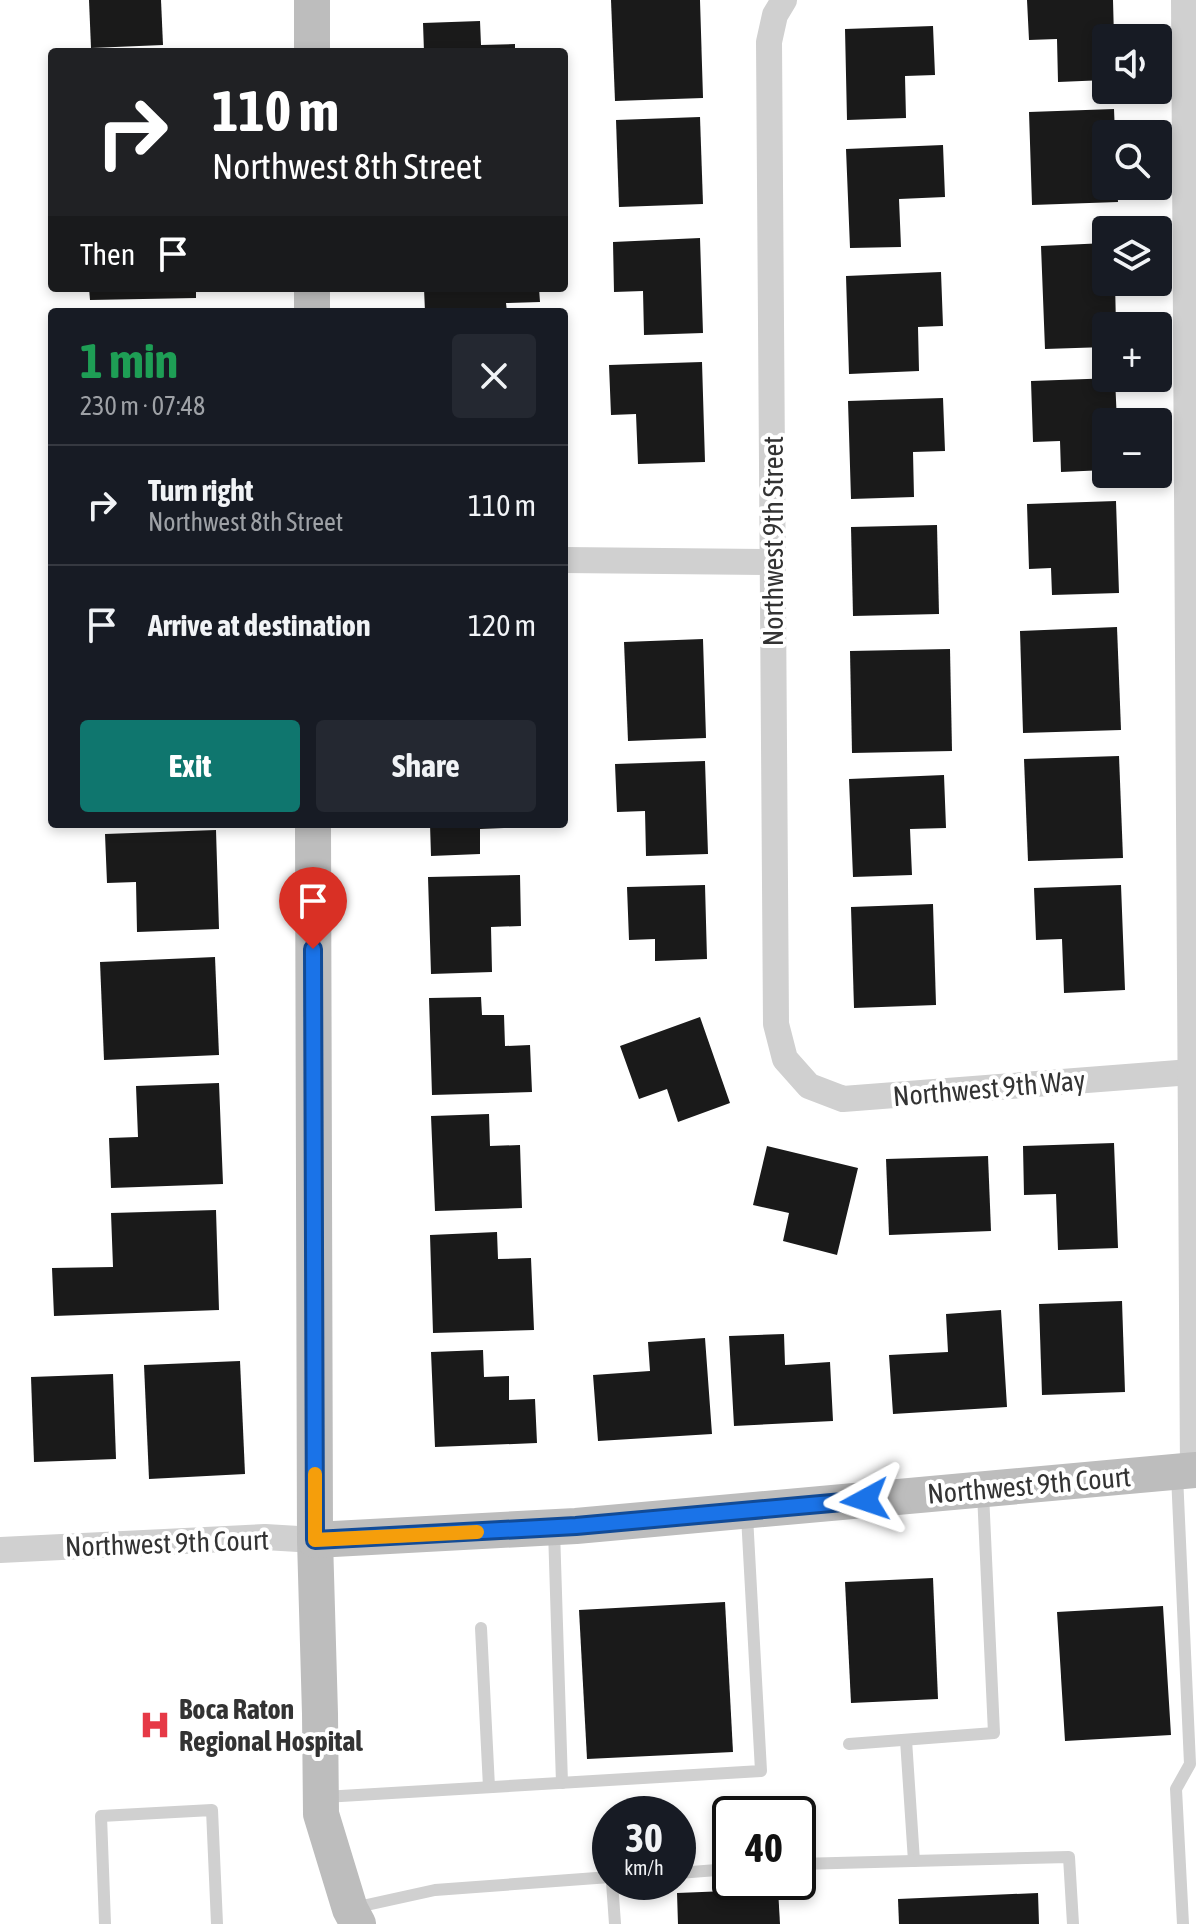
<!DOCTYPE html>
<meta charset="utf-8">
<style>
:root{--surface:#171b24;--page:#242831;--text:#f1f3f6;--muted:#9ea1a6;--line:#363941;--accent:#0f766e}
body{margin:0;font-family:"Asap Condensed",sans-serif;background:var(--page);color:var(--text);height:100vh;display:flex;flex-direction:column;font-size:30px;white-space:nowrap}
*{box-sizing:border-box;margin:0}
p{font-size:26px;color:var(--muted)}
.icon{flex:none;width:44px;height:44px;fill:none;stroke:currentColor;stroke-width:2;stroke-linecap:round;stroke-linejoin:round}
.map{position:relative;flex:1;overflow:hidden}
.side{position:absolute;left:48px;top:308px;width:520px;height:520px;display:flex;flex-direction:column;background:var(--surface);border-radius:8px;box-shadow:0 4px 12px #0003}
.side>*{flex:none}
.top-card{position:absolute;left:48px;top:48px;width:520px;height:244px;border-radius:8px;box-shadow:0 4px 12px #0003;background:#202124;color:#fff;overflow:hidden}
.fabs{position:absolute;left:1092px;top:24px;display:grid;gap:16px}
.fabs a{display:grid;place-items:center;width:80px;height:80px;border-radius:8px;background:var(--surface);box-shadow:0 4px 12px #0003;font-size:40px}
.speed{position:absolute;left:592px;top:1796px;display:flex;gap:16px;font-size:40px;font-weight:700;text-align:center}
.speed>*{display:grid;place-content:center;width:104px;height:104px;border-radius:50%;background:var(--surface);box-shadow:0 4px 12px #0003;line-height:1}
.speed small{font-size:20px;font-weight:400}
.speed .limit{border:4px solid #111;border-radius:12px;background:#fff;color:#111}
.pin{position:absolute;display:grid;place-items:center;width:68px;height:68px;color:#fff;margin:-82px -34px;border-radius:50% 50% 50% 0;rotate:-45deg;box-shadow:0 0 8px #0007}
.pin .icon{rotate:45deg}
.me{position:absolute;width:88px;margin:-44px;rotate:265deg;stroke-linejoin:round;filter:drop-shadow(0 0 6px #0008)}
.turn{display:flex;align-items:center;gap:28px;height:168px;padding:0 32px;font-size:36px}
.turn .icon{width:104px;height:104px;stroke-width:2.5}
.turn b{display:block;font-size:56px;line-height:68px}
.then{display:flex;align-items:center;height:76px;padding:0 32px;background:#0003;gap:16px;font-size:30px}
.round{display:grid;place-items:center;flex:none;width:84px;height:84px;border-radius:8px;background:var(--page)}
.overview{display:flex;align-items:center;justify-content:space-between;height:136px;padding:0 32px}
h1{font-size:48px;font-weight:700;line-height:60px;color:#1e9e55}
.cta{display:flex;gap:16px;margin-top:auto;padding:16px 32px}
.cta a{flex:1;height:92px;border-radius:8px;background:var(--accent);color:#fff;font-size:32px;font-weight:700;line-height:92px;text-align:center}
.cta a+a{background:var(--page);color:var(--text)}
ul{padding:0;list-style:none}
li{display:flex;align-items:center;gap:24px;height:120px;padding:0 32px;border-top:2px solid var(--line)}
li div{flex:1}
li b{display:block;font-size:30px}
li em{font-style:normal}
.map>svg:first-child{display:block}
.building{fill:#1a1a1a}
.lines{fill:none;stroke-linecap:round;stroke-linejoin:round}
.lane{stroke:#d0d0d0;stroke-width:12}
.street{stroke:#d0d0d0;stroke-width:26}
.secondary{stroke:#bdbdbd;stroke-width:36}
.route-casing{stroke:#114b97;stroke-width:20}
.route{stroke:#1a73e8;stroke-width:14}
.slow{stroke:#f59e0b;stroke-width:14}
.labels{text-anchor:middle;stroke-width:8;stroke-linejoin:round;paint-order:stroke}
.street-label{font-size:28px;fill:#333;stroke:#fff}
.poi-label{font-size:28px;font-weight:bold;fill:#333;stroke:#fff;text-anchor:start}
</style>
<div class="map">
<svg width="1196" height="1924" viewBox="0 0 1196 1924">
<rect width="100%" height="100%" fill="#fff"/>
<g class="building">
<path d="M89 0H161L163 45 91 48Z"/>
<path d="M611 0H700L703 98 615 101Z"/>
<path d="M1027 0H1113L1114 38H1106V80L1058 82 1057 39 1029 40Z"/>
<path d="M480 21 481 45 515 44V52H424L423 23Z"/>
<path d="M933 26 935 75 905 76 906 118 847 120 845 29Z"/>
<path d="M1114 109 1115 134H1106V186H1117L1118 202 1032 205 1029 112Z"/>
<path d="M700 117 703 204 619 207 616 120Z"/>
<path d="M943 145 945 197 899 199 901 247 850 248 846 149Z"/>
<path d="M700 238 703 333 644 335 643 291 614 292 613 242Z"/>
<path d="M1106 243V282H1115L1116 326H1106V347L1045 349 1041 246Z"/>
<path d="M941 272 943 326 918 327 919 371 849 374 846 276Z"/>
<path d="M89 288H196V298L90 300Z"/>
<path d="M424 288H539L540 302 506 303 507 312H425Z"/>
<path d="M702 362 705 462 638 464 636 414 611 415 609 365Z"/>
<path d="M1115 378 1117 422H1106V470L1061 472 1060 441 1033 442 1031 381Z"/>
<path d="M943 398 945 451 913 452 914 497 851 499 848 401Z"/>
<path d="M1116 501 1119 593 1052 595 1051 568 1029 569 1027 504Z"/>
<path d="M937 525 939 614 853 616 851 527Z"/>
<path d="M1117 627 1121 730 1023 733 1020 631Z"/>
<path d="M703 639 706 738 628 741 624 642Z"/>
<path d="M950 649 952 751 852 753 850 651Z"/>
<path d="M1119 756 1123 858 1028 861 1024 759Z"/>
<path d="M705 761 708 854 646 856 645 811 617 812 615 764Z"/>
<path d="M944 775 946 828 910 829 912 875 853 877 849 779Z"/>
<path d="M430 824H504V828L480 829V854L431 856Z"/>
<path d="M216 830 219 929 137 932 136 882 107 883 105 834Z"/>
<path d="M520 875 521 926 491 927 492 972 431 974 428 877Z"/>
<path d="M705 885 707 959 655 961V939L629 940 627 887Z"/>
<path d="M1121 885 1125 990 1064 993 1062 939 1036 940 1034 888Z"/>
<path d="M933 904 936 1005 854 1008 851 907Z"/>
<path d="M215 957 219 1055 104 1060 100 962Z"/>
<path d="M481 997 482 1015H504L505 1046 530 1045 532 1092 432 1095 429 998Z"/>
<path d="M700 1017 730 1103 678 1122 667 1089 639 1099 620 1046Z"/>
<path d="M219 1083 223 1184 111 1188 109 1138 138 1137 136 1086Z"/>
<path d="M489 1114 490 1146 520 1145 522 1208 435 1211 431 1116Z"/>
<path d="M1114 1143 1118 1248 1058 1250 1056 1194 1024 1195 1023 1146Z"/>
<path d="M767 1146 858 1168 837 1255 783 1241 789 1213 753 1205Z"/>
<path d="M988 1156 991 1231 889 1235 886 1159Z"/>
<path d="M216 1210 219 1310 54 1316 52 1268 113 1267 111 1213Z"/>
<path d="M497 1232 498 1259 531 1258 534 1330 433 1333 430 1235Z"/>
<path d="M1122 1301 1125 1392 1042 1395 1039 1304Z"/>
<path d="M1001 1310 1007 1407 893 1414 889 1355 948 1352 946 1314Z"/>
<path d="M784 1334 785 1365 830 1362 833 1421 734 1426 729 1336Z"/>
<path d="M705 1338 712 1434 598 1441 593 1375 650 1371 648 1342Z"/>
<path d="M483 1350 484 1377 509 1376V1400L535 1399 537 1443 435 1447 431 1352Z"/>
<path d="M240 1361 245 1474 149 1479 144 1365Z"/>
<path d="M113 1374 116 1459 34 1462 31 1377Z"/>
<path d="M933 1578 938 1699 851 1703 845 1582Z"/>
<path d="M725 1602 733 1752 587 1759 579 1610Z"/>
<path d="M1163 1606 1171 1735 1065 1741 1057 1612Z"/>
<path d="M778 1889 780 1924H678L677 1893Z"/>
<path d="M1038 1893 1039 1924H899L898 1899Z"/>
</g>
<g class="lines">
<g class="lane">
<path d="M1177 1475 1190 1764 1176 1789 1183 1924"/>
<path d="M554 1530 562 1783"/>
<path d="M481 1628 489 1787"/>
<path d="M906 1740 914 1861"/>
<path d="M849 1744 994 1733 983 1493"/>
<path d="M324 1797 761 1771 747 1516"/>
<path d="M798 1864 1069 1857 1073 1924"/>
<path d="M678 1873 730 1869"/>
<path d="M612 1882 615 1924"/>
<path d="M353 1908 435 1890 610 1877"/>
<path d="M105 1924 101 1816 212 1810 217 1924"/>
</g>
<g class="street">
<path d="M784 0 775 15 769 42 776 1024 785 1059 809 1086 843 1099 1191 1072"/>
<path d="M1184 0 1193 1471"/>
<path d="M564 560 773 562"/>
<path d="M0 1550 265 1537 315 1540"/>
</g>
<g class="secondary">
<path d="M312 0V52"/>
<path d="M312 288V312"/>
<path d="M313 824 315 1540 320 1714 321 1814 350 1909 358 1924"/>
<path d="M315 1540 576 1526 1196 1470"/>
</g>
</g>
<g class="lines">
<defs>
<path id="route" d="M313 949 315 1540 576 1526 865 1500"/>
</defs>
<use href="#route" class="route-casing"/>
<use href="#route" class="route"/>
<path class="slow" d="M315 1474V1540L477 1532"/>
</g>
<defs>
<symbol id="hospital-bare" viewBox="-9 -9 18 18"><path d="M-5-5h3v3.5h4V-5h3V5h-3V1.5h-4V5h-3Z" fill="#e63946" stroke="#fff" stroke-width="2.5" paint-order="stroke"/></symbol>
</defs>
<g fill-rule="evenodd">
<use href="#hospital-bare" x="133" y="1703" width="44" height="44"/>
</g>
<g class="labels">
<g class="street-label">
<text transform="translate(773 541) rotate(-90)" y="10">Northwest 9th Street</text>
<text transform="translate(989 1088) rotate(-5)" y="10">Northwest 9th Way</text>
<text transform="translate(1029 1485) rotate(-5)" y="10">Northwest 9th Court</text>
<text transform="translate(167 1543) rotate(-2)" y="10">Northwest 9th Court</text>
</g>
<g class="poi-label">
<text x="179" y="1719">Boca Raton<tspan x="179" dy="32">Regional Hospital</tspan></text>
</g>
</g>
</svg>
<div class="fabs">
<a><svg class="icon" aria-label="sound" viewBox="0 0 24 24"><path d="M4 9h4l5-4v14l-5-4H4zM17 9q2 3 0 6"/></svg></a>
<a><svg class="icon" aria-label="search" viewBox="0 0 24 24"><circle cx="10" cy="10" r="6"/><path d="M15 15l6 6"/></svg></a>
<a><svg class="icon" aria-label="layers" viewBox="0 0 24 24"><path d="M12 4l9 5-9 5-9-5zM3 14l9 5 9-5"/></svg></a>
<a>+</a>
<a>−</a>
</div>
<div class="speed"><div>30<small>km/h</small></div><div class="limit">40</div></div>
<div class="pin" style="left:313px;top:949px;background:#d93025"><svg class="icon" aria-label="arrive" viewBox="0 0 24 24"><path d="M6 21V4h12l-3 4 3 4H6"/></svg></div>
<svg class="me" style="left:865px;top:1500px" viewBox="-20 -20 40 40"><path d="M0-17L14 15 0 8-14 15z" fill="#1a73e8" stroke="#fff" stroke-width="4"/></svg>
<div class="top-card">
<div class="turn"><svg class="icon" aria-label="right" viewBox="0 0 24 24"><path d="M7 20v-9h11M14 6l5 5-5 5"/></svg><div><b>110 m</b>Northwest 8th Street</div></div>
<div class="then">Then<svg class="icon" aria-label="arrive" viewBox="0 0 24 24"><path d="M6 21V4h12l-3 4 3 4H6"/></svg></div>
</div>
<section class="side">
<div class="overview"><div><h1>1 min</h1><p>230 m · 07:48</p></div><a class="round"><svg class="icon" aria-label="close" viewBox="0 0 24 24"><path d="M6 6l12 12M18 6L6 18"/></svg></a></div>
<ul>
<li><svg class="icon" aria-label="right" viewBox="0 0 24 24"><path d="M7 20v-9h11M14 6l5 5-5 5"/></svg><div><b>Turn right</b><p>Northwest 8th Street</p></div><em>110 m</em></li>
<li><svg class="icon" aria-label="arrive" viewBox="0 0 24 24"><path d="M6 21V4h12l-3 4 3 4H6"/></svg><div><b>Arrive at destination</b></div><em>120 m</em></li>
</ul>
<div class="cta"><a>Exit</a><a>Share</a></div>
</section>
</div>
